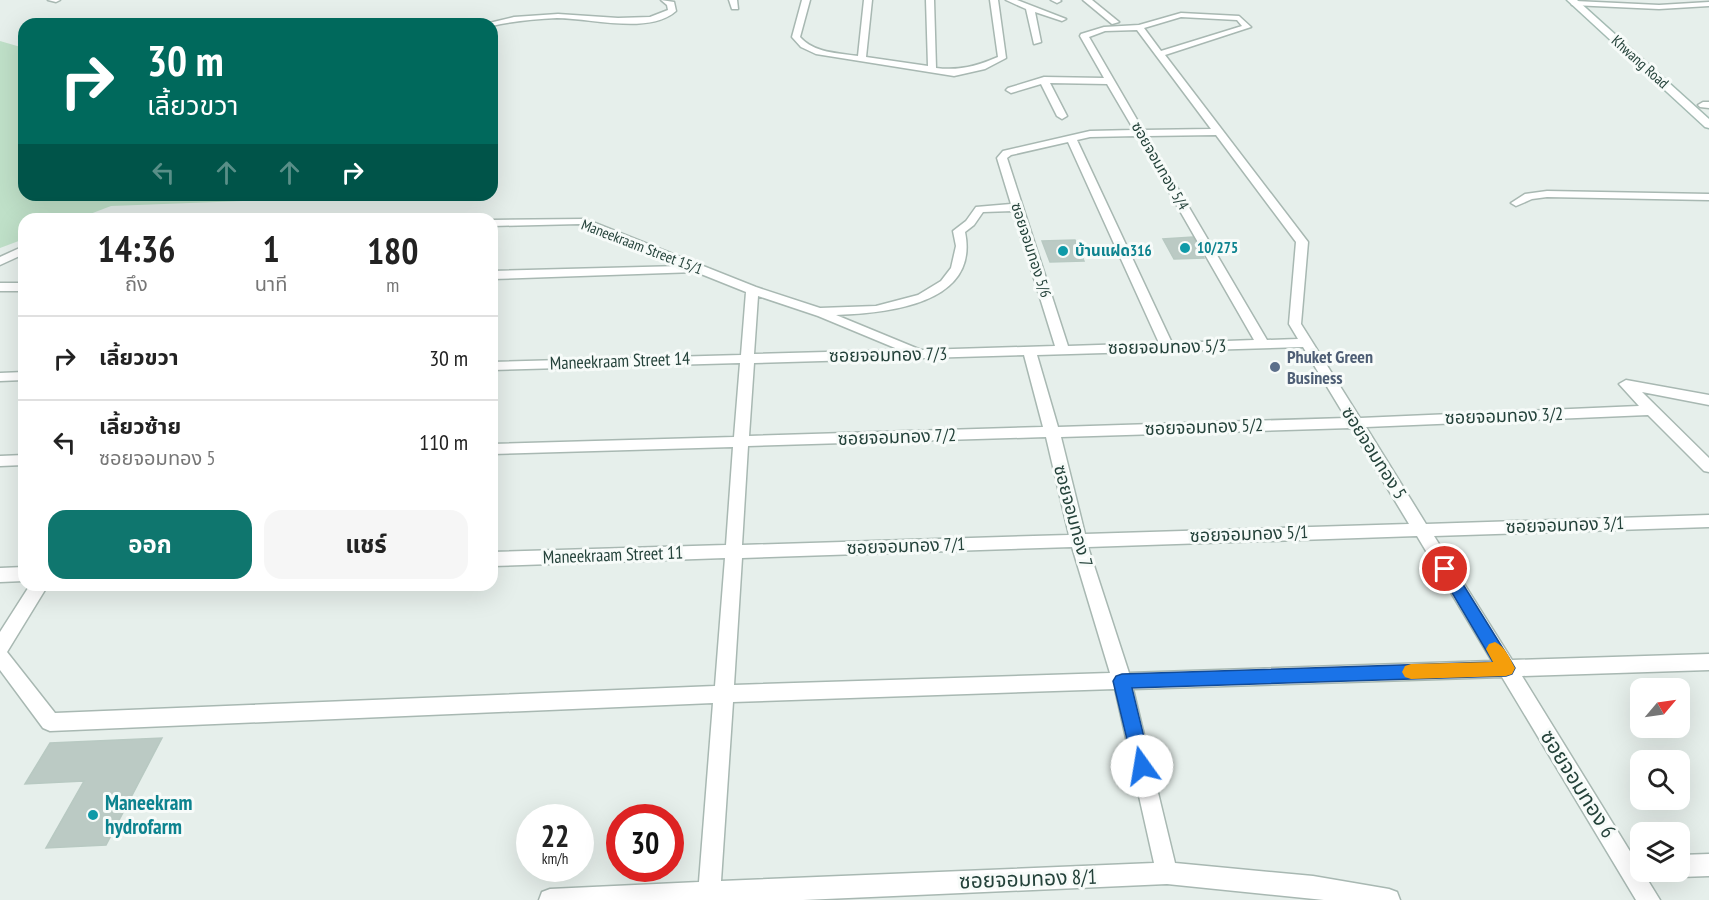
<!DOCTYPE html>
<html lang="th">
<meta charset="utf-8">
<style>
:root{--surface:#fff;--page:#f6f6f6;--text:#222;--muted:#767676;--line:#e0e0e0;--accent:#0f766e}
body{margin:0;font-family:"PT Sans Narrow","Noto Sans Thai",sans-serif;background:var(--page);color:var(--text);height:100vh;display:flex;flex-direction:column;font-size:22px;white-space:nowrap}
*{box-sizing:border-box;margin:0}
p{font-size:20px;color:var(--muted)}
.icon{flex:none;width:33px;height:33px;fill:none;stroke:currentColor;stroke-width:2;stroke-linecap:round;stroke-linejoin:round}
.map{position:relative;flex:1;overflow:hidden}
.drawer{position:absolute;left:18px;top:213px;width:480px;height:378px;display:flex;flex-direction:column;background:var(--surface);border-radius:18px;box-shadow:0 6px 24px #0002}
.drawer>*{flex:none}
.banner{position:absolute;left:18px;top:18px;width:480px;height:183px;border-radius:18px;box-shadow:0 6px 24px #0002;background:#00695c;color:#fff;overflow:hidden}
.needle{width:39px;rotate:61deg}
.buttons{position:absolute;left:1630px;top:678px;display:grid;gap:12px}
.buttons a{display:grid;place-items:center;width:60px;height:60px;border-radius:12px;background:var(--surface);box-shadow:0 6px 24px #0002;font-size:30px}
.speed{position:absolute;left:516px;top:804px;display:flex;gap:12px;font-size:30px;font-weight:700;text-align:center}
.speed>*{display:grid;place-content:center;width:78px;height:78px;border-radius:50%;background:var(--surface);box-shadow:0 6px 24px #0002;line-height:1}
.speed small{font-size:15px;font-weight:400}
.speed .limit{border:9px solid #d22;background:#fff;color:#111}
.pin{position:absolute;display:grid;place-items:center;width:51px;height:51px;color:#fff;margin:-26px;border:3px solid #fff;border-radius:50%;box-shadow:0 2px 6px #0007}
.me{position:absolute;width:66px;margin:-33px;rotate:347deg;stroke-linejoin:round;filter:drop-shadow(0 0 4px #0008)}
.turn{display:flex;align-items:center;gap:21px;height:126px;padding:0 30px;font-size:27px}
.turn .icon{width:78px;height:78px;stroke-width:2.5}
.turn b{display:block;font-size:42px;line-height:51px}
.lanes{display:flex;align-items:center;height:57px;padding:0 30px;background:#0003;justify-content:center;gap:30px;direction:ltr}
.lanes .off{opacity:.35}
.eta{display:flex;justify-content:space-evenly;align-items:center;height:102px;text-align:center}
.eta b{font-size:36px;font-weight:700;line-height:42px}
.button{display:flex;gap:12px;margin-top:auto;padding:12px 30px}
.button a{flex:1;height:69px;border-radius:18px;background:var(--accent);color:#fff;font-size:24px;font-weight:700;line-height:69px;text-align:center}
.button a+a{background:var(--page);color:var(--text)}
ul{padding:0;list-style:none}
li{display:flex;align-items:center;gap:18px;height:84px;padding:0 30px;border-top:2px solid var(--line)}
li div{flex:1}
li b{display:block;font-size:22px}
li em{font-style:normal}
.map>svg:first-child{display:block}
.green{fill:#bfe0c8}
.building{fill:#bbcac4;stroke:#b8c9c2;stroke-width:1.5}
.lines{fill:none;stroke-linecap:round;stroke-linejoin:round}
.street-casing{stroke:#a8b8b2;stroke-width:3}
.secondary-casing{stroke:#a4bbb3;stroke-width:3}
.street{fill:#fff;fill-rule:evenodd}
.secondary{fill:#fff;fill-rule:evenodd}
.route{fill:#1a73e8;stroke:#114b97;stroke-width:1.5}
.slow{fill:#f59e0b}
.culture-dot{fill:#0f9aa8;stroke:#f7fbf9;stroke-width:2}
.service-dot{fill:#5c6f8a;stroke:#f7fbf9;stroke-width:2}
.labels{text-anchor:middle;stroke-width:6;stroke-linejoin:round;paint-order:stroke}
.far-street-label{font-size:15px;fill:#24423a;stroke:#f7fbf9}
.far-culture-label{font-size:15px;font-weight:bold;fill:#0d838f;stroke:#f7fbf9;text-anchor:start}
.street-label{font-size:18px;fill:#24423a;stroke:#f7fbf9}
.service-label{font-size:18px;font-weight:bold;fill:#4e5e75;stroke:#f7fbf9;text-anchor:start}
.near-street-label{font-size:21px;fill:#24423a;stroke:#f7fbf9}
.near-culture-label{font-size:21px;font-weight:bold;fill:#0d838f;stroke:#f7fbf9;text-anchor:start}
</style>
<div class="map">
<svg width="1709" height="900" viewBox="0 0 1709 900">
<rect width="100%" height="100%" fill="#e6efeb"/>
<path class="green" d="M0 41 24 48V195H399L111 206 77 219H24V239L0 248Z"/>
<g class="building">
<path d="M1193 237 1204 258 1174 259 1163 239Z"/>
<path d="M1075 240 1084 261 1050 262 1042 241Z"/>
<path d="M162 738 106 845 46 848 84 781 25 784 50 743Z"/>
</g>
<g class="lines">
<defs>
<g id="street">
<path d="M48 0H60L56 2Z"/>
<path d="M661 0 674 2 676 11C649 35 590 18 557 18 535 19 513 21 492 26L485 24 514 17 558 14 618 18 650 17 668 10 667 5Z"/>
<path d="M729 0H737L738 9H732Z"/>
<path d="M802 0H810L800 37C814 53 838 53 858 56L864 0H872L866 57 928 66 926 0H934L936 68C959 71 977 66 998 57L990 0H998L1006 58 985 69 954 76 816 54 801 47 792 37Z"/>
<path d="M1006 0H1017L1066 19 1062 21 1035 12 1041 42 1034 44 1026 9Z"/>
<path d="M1051 0H1060L1061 1 1057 3Z"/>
<path d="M1083 0H1092L1119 22 1112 24Z"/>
<path d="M1575 1 1659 5 1709 2V6L1659 9 1572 5 1571 3Z"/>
<path d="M1181 13 1239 16 1251 27 1165 55 1308 242 1301 324 1360 418 1639 406 1619 384 1626 380 1709 395V405L1642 392 1709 458V472L1704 471 1648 415 1366 427 1426 524 1709 515V527L1434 536 1512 660 1709 654V670L1522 676 1660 900H1636L1502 677 1133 689 1175 863 1313 876 1389 889 1397 892 1400 900H1324L1167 884 803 900H539L542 892 550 889 699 882 713 703 50 731 43 728 0 670V632L30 585H48L7 652 55 713 715 686 725 558 492 566V552L726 545 733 447 492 454V444L734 437 740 363 492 370V362L741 355 746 292 696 272 492 279V271L681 266 580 224 492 226V220L585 219 756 287 820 308 876 306 918 295 941 281 951 268 956 246 953 231 966 221 976 207 1011 204 997 158 1003 151 1090 131 1134 130 1107 84 1050 83 1067 116 1062 119 1057 116 1041 84 1011 93 1006 90 1008 88 1044 77 1104 78 1080 36 1081 34 1104 27 1139 25ZM1181 17 1237 20 1242 26 1161 51 1144 28ZM1137 30 1211 129 1143 130 1089 37 1105 31ZM1216 135 1296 242 1289 324 1298 339 1267 340 1147 136ZM1137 136 1254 340 1172 343 1077 140 1090 137ZM1068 142 1159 343 1068 346 1007 158 1011 155ZM1013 211 1055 346 921 350 836 315C886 313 980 305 965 232L974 225 983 212ZM758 296 818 316 900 350 754 354ZM1303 347 1346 418 1058 427 1037 355ZM1024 355 1043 427 749 436 754 363ZM1351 428 1409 524 1085 534 1061 437ZM1046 437 1069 535 742 545 748 446ZM1417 536 1492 661 1129 673 1088 547ZM1072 547 1110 673 734 685 742 558ZM1115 689 1154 863 721 881 733 702Z"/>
<path d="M1703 102H1709V108L1700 107 1698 105Z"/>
<path d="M1547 191 1709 194V200L1547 197 1532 199 1516 206 1511 203 1525 194Z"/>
<path d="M24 246V254L0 265V257Z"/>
<rect x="0" y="283" width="24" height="8"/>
<path d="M24 372V380L0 381V373Z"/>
<path d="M24 455V465L0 466V456Z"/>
<path d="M24 567V581L0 582V568Z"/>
<path d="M1709 854V876L1680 877 1672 874 1671 872H1680V855Z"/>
</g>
<path id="secondary" d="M1567 0H1577L1709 119V128L1705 127Z"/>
</defs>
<use href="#street" class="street-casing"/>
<use href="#secondary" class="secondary-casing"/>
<use href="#street" class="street"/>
<use href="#secondary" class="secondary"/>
</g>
<path class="route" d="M1445 563 1451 565 1512 663 1515 668 1512 674 1506 676 1132 688 1151 766 1148 773 1142 775 1135 773 1113 681 1116 676 1122 674 1493 662 1438 569 1440 565Z"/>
<path class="slow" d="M1495 642C1505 646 1510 659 1515 668L1512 674 1506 676 1411 679 1405 677 1402 672 1405 666 1411 664 1493 662 1486 649 1489 644Z"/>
<g class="culture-dot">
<circle cx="1185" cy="248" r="6"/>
<circle cx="1063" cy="251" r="6"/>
<circle cx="93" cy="815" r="6"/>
</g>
<circle class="service-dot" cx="1275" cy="367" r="6"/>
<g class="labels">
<g class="far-street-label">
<text transform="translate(1640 62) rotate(42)" y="5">Khwang Road</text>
<text transform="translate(1160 166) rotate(60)" y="5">ซอยจอมทอง 5/4</text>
<text transform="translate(642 247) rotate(21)" y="5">Maneekraam Street 15/1</text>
<text transform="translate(1031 250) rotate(72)" y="5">ซอยจอมทอง 5/6</text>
</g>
<g class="far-culture-label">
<text x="1197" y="253">10/275</text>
<text x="1075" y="256">บ้านแฝด316</text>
</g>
<g class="street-label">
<text transform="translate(1167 347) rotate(-1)" y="6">ซอยจอมทอง 5/3</text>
<text transform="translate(888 355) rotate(-1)" y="6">ซอยจอมทอง 7/3</text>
<text transform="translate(620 361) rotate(-2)" y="6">Maneekraam Street 14</text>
<text transform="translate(1504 416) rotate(-2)" y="6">ซอยจอมทอง 3/2</text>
<text transform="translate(1204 427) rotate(-2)" y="6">ซอยจอมทอง 5/2</text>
<text transform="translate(897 437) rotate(-2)" y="6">ซอยจอมทอง 7/2</text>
<text transform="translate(1374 453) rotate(58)" y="6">ซอยจอมทอง 5</text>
<text transform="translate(1073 516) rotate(75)" y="6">ซอยจอมทอง 7</text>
<text transform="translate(1565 525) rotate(-2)" y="6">ซอยจอมทอง 3/1</text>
<text transform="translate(1249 534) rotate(-2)" y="6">ซอยจอมทอง 5/1</text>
<text transform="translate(906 546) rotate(-2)" y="6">ซอยจอมทอง 7/1</text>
<text transform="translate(613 555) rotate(-2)" y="6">Maneekraam Street 11</text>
</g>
<g class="service-label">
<text x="1287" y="363">Phuket Green<tspan x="1287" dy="21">Business</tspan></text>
</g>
<g class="near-street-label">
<text transform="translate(1578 784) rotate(58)" y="7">ซอยจอมทอง 6</text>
<text transform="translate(1028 879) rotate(-2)" y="7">ซอยจอมทอง 8/1</text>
</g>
<g class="near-culture-label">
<text x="105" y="810">Maneekram<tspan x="105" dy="24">hydrofarm</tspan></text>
</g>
</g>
</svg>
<div class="buttons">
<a><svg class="needle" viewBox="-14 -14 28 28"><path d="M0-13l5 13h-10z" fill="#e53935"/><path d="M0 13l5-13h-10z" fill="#767676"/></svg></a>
<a><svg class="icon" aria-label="search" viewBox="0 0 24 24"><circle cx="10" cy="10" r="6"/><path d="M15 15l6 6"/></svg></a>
<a><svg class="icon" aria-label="layers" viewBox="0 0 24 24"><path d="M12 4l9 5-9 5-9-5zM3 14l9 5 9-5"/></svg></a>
</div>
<div class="speed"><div>22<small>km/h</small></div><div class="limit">30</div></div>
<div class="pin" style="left:1445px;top:569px;background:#d93025"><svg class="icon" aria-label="arrive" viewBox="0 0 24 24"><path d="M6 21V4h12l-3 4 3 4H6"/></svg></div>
<svg class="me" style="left:1142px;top:766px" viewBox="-20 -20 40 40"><circle r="19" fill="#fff"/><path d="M0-13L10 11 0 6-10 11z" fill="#1a73e8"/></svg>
<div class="banner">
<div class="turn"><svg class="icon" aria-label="right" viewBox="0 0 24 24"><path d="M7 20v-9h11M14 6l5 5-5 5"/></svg><div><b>30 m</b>เลี้ยวขวา</div></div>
<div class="lanes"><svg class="icon off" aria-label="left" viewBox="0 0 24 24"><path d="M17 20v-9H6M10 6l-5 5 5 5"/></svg><svg class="icon off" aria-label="ahead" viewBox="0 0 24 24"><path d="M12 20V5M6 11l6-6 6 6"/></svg><svg class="icon off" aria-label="ahead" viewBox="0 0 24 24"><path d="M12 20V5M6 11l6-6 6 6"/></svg><svg class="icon" aria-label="right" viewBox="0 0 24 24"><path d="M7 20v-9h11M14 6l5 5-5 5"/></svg></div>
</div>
<section class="drawer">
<div class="eta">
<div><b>14:36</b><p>ถึง</p></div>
<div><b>1</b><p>นาที</p></div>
<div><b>180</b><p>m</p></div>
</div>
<ul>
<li><svg class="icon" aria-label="right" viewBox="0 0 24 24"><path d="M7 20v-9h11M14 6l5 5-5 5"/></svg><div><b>เลี้ยวขวา</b></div><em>30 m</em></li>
<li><svg class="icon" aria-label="left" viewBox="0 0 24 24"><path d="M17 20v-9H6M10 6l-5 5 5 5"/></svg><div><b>เลี้ยวซ้าย</b><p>ซอยจอมทอง 5</p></div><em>110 m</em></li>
</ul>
<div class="button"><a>ออก</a><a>แชร์</a></div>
</section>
</div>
